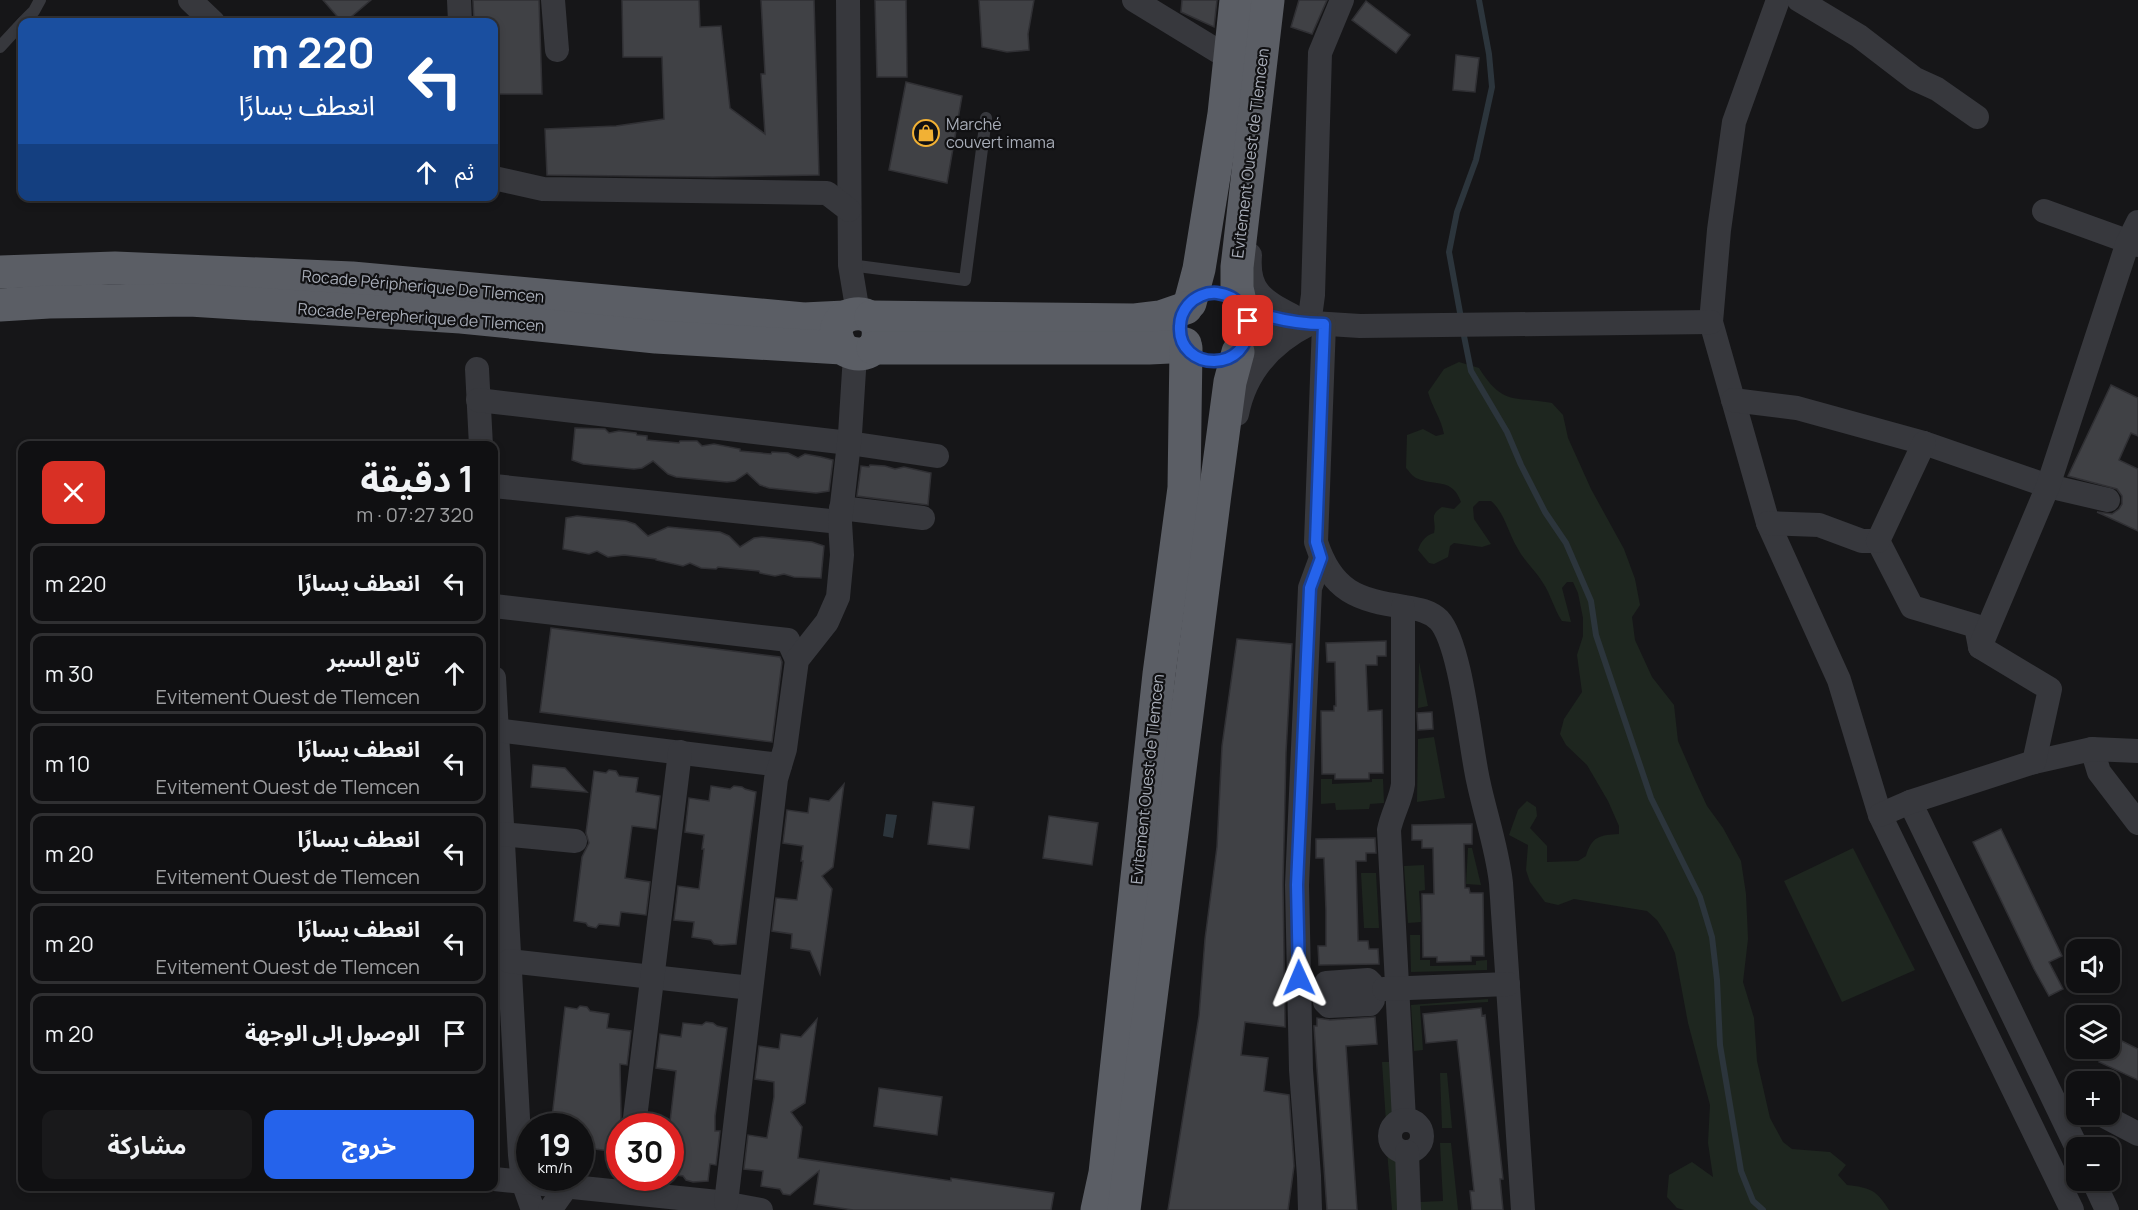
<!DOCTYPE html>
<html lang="ar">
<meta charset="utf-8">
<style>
:root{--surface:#101012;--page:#19191b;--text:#f1f3f6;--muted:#9c9d9f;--line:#303032;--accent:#2563eb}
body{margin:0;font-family:Manrope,"Noto Sans Arabic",sans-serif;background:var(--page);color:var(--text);direction:rtl;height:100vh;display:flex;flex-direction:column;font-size:22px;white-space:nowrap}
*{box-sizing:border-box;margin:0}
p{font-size:20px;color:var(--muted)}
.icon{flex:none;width:33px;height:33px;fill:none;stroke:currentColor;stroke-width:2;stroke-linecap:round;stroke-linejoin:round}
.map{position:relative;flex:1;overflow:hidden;direction:ltr}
.drawer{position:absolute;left:18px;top:441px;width:480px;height:750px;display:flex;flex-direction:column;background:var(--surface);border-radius:12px;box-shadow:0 3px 9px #0003,0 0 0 2px var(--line);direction:rtl}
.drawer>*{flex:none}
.hud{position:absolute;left:18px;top:18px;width:480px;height:183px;border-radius:12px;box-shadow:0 3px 9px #0003,0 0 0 2px var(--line);direction:rtl;background:#1a4fa0;color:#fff;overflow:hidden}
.fabs{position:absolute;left:2066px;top:939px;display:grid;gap:12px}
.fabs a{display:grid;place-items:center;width:54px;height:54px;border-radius:12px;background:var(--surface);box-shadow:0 3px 9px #0003,0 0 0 2px var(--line);font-size:30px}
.speed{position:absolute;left:516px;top:1113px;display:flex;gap:12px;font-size:30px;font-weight:700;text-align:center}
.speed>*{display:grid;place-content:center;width:78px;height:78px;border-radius:50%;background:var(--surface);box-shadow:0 3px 9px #0003,0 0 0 2px var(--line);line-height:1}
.speed small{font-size:15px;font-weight:400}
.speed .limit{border:9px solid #d22;background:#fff;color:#111}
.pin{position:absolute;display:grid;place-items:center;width:51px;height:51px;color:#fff;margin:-26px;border-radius:12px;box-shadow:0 3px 9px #0006}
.me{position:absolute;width:66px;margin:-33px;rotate:359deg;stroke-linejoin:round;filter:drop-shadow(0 0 4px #0008)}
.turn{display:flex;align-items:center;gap:21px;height:126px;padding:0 24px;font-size:27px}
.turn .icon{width:78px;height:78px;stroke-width:2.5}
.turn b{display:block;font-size:42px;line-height:51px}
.then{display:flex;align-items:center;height:57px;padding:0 24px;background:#0003;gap:12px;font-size:22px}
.round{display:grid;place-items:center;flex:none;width:63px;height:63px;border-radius:12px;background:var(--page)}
.head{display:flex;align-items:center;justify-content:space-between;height:102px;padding:0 24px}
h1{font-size:36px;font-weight:700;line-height:45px}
.action{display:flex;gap:12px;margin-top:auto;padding:12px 24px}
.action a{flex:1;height:69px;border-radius:12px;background:var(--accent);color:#fff;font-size:24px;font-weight:700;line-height:69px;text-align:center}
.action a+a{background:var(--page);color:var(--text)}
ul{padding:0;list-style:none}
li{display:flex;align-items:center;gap:18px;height:81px;margin:0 12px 9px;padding:0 12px;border:3px solid var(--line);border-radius:12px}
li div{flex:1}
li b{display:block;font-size:22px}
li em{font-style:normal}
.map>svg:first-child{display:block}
.green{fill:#1e261f}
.water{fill:#2c353c}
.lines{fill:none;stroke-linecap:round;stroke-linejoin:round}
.stream{stroke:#2c353c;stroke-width:6}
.building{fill:#404145;stroke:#303034;stroke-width:1.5}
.service{stroke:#37383d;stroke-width:12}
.minor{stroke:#37383d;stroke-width:24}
.trunk{stroke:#5b5e65;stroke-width:33}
.route-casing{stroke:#184099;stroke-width:15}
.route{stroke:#2563eb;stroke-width:10}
.labels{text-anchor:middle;stroke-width:4.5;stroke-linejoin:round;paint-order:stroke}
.poi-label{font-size:16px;fill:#a8adb8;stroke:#111113;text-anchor:start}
.street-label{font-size:16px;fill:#a8adb8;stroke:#111113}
</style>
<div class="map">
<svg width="2138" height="1210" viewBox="0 0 2138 1210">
<rect width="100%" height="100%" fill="#161618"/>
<g class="green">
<path d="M1459 362 1479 368C1503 406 1513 396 1552 403L1563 415 1568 438 1591 489 1624 549 1635 579 1640 605 1632 617 1635 640 1652 677 1674 705 1678 741 1695 780 1707 806 1723 828 1741 861 1746 894 1748 939 1743 982 1754 1018 1757 1061 1770 1118 1783 1142 1792 1149 1830 1152 1846 1165 1838 1175 1847 1185C1870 1188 1876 1189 1889 1210H1684L1677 1208 1667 1197 1669 1175 1692 1162 1713 1177 1708 1143 1710 1105 1688 1023 1675 953 1666 934 1657 920 1647 911 1574 899 1558 905 1545 902 1530 882 1526 870 1528 845 1509 835 1518 810 1527 801 1536 807 1537 816 1530 828 1547 846V862L1578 861 1586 856C1592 836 1600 835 1619 834V826L1608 801 1587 765 1566 745 1560 734 1564 719 1582 692 1577 655 1583 636V618L1578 593 1573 582H1567L1562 588 1571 622 1562 621C1554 609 1551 595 1543 583 1536 571 1525 562 1518 549 1508 533 1505 513 1491 501H1479L1473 507 1474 519 1491 544 1482 547 1454 543 1450 546 1448 557 1434 564 1429 563 1418 550C1421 541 1426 535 1434 533 1437 520 1428 516 1442 507L1454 509 1461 502C1452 477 1436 487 1416 478 1412 476 1409 471 1406 468L1407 435 1423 429 1436 436 1444 434C1441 418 1432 407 1428 392L1444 369Z"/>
<path d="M1419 662 1428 706 1418 708Z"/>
<path d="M1434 737 1445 798 1417 802 1418 739Z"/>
<path d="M1321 779H1332V784L1372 782V779H1383L1384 803 1370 804 1369 809 1336 810 1335 803 1321 804Z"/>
<path d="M1468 848H1472L1481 885 1466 884Z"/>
<path d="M1853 848 1915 970 1842 1002 1784 881Z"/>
<path d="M1424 865 1425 890 1419 891 1421 922 1408 923 1404 866Z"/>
<path d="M1361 873H1376L1379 928H1364Z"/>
<path d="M1410 935H1420V960H1430V966L1476 965V961L1487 960V970L1411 972Z"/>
<path d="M1488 999V1002L1420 1006 1423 1050 1414 1051 1411 1005Z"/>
<path d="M1382 1062H1389L1393 1116 1386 1122Z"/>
<path d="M1440 1073H1447L1452 1128H1442Z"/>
<path d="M1440 1143H1451L1458 1210H1421L1420 1202 1443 1201Z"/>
<path d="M1387 1151 1396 1158 1398 1210H1392Z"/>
</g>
<path class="water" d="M886 814 897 815 893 838 883 836Z"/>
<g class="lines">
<g class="stream">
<path d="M1461 318 1449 252 1457 212 1476 160 1492 87 1489 54 1479 0"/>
<path d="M1463 331 1471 371 1507 432 1521 465 1545 512 1566 543 1591 601 1596 635 1651 798 1700 897 1712 937 1717 980 1720 1045 1741 1171 1753 1201 1763 1210"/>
</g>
</g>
<g class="building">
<path d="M323 0H371L345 22H342Z"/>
<path d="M473 0H539L542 94H494V22H474Z"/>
<path d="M622 0H699L700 27 721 26 730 108 765 134 761 74H765L761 0H814L819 175 713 177 547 175 545 129 616 126 664 119 662 57H623Z"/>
<path d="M875 0H906L907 77H877Z"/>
<path d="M979 0H1034L1028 34 1029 50 1007 52 982 47Z"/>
<path d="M1182 0H1217L1214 27 1181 12Z"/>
<path d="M1299 0H1327L1312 34 1291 27Z"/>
<path d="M1366 1 1410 35 1396 53 1352 20Z"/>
<path d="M1456 55 1479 58 1475 92 1453 90Z"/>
<path d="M906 82 962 96 947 183 889 170Z"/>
<path d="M2111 385 2138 398V436L2131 433 2119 460 2138 469V531L2097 512 2112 514 2119 509 2122 504V496L2117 489 2068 476Z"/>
<path d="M575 428 605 429 609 433 619 431 636 433 637 435 647 436V440L679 443 680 441H697L702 446 714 444 740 449V451L771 454 772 452 788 453 798 458 805 454 821 457 833 460 829 491 816 493 769 488 760 485 747 473 735 481 727 482 676 477 668 474 653 461 642 468 634 469 583 464 572 460Z"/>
<path d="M870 465 885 466 895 469 904 467 931 473 928 505 857 496 861 466 869 467Z"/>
<path d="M577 516 626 521 635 524 648 536 668 527 720 532 729 536 740 547 754 538 762 537 812 542 824 546 821 578 794 577 784 574 775 576 760 573 759 571 718 567 716 569 701 568 690 563 683 566 656 560V559L624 555 608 557 597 551 589 554 563 549 566 518Z"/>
<path d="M551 628 780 657 782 662 772 742 540 712Z"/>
<path d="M1237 639 1292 644 1286 752 1283 884 1285 1027 1245 1022 1241 1055 1268 1058 1264 1091 1289 1095 1294 1166 1288 1210H1168L1199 1016 1205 939 1217 847 1222 746Z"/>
<path d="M1386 641V656H1377V665H1366L1368 711 1382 710 1383 773H1369V779H1335V774H1322L1321 711H1334V706H1336L1335 662H1327L1326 643Z"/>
<path d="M1432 712 1433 729 1418 730 1417 713Z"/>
<path d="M533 765 565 768 587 792 531 787Z"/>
<path d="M609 770 616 771 619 776 638 778 636 792 660 796 656 829 632 826 625 878 650 882 646 915 621 912 619 926 599 924 596 928 588 926 586 923 574 921 582 857 589 843 586 833 594 771 606 773Z"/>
<path d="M844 784 833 867 822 876 832 889 820 974 810 951 791 948 792 934 772 931 776 898 797 900 803 861H801L803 846 783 843 787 810 808 813 810 798 829 801Z"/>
<path d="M711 786 730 789 734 786 742 787 745 789 756 792 736 944 721 945 714 944 711 940 692 937 694 922 674 920 678 886 699 889 704 849H702L704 835 685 832 689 798 709 801Z"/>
<path d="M933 802 974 807 969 849 928 844Z"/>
<path d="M1049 816 1098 823 1092 865 1043 858Z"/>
<path d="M1472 824V844H1464L1465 888H1469L1470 893H1483L1484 956H1471V961L1437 962V957H1423L1422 894H1434L1433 848H1422V840H1412V825Z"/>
<path d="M2001 829 2062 956 2049 962 2063 989 2049 996 2034 969 1973 842Z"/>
<path d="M1375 838 1376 853H1366V861H1356L1358 941H1368L1369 949H1378L1379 964 1319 965 1318 946H1326V911L1324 858H1316V839Z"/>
<path d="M580 1006 587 1007 590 1011 609 1014 607 1028 631 1031 627 1065 620 1064 621 1117 617 1152 580 1147V1126H551L565 1007 577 1009Z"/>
<path d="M1481 1008 1482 1016 1485 1015 1501 1161 1503 1179H1500L1503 1210H1472L1470 1191H1474L1457 1040 1426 1043 1425 1034 1423 1014Z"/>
<path d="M1375 1017 1377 1044 1346 1046 1357 1210H1327L1314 1026H1317V1018L1330 1020Z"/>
<path d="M817 1019 805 1103 791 1112 802 1127 798 1158 951 1181V1178L1054 1193 1051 1210H853L814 1204 819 1171 790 1195 783 1194 780 1189 761 1186 763 1171 744 1169 748 1135 767 1138 774 1097V1082L755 1079 759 1046 779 1049 781 1034 801 1037Z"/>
<path d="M706 1022 713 1023 717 1026 727 1028 715 1116V1131H720L716 1165 710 1164 708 1181 693 1182 686 1180 683 1176 670 1174V1122L676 1071 656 1068 660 1034 681 1037 683 1023 702 1025Z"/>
<path d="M2112 1036 2138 1049V1080L2099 1062 2106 1048H2109V1042Z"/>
<path d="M879 1088 942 1097 937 1135 874 1126Z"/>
</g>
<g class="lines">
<g class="service">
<path d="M23 22 34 11 40 0"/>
<path d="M0 47 22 23"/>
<path d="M850 265 965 280 986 118"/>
</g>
<g class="minor">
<path d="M190 0 213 22"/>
<path d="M459 0 460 22"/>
<path d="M553 0 557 50"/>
<path d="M848 0 850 265 858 313"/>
<path d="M1134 0 1229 58"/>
<path d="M1778 0 1734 122 1719 230 1711 322 1768 523 1839 680 1880 815 2072 1210"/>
<path d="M1799 0 1859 36 1915 79 1937 89 1977 117"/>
<path d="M494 178 543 189 827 193 849 210"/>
<path d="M2044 211 2138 245"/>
<path d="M1250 255C1247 292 1263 300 1293 316"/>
<path d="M1243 310 1281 321 1360 326 1711 322"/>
<path d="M1309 324 1313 295 1320 53 1342 0"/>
<path d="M1324 324 1316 542C1332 592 1358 600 1405 607 1418 609 1430 611 1439 620 1461 644 1470 744 1478 780 1485 814 1497 847 1501 883L1523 1210"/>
<path d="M1242 348 1271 331 1292 327"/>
<path d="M477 369 481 446"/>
<path d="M478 400 849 443 937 456"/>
<path d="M1733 400 1797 408 1924 443 2048 486 2108 500"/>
<path d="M1237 414C1245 373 1271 343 1309 324"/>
<path d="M494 486 840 522"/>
<path d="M841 508 923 518"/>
<path d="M1768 523 1819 525 1862 541H1878"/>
<path d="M1878 541 1912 607 1976 626 1980 647"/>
<path d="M1878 541 1924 443"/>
<path d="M494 606 788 640 797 660"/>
<path d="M1403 607V784C1401 800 1392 814 1389 830L1404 1120"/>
<path d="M494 678 520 1155 523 1182 533 1210"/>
<path d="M496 730 780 765"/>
<path d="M2092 749 2099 772 2138 823"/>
<path d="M2034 762 2092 749 2138 751"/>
<path d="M1910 802 2077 1148"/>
<path d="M1880 815 1910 802 2034 762 2050 689 1980 647 2048 486 2128 242 2138 222"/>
<path d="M502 834 575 841"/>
<path d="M509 961 751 988"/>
<path d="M1368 980 1372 984 1373 1000 1370 1004 1329 1006 1325 1002 1326 983Z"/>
<path d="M1384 989 1508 984"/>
<path d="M2100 1114 2138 1134"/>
<circle cx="1406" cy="1136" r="16"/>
<path d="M634 1126 680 752"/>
<path d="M1407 1152 1409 1210"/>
<path d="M494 1179 718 1202 761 1210"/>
<path d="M2093 1180 2107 1210"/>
<path d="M726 1203 776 779 785 749 797 660 827 622 838 597 842 555 840 522 850 434 855 355"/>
<path d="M550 1210 567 1186"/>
<path d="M1310 1210 1309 1176 1301 1070 1297 885 1310 588 1321 558"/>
</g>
<g class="trunk">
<path d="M0 272 115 268 352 278 804 319 845 317"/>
<path d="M1190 303 1199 269 1224 114 1236 0"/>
<path d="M0 305 49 302 190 300 461 317 656 337 842 348C855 358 876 356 878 337 883 300 817 310 842 348"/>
<path d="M1241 306 1237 288V267L1268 0"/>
<path d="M871 317 1135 320 1160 317 1186 308"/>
<path d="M873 348H1149L1170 347 1185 344"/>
<path d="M1097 1210 1105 1173 1159 674 1184 488 1186 348"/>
<path d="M1124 1210 1215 494 1230 382 1238 352"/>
</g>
</g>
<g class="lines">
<defs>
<path id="route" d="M1248 321C1252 375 1177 372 1180 326 1180 318 1183 311 1188 305 1195 297 1206 292 1217 293 1226 294 1235 298 1241 306 1242 307 1242 309 1243 310 1246 312 1253 312 1257 313 1279 320 1300 324 1324 324L1316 542 1321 558 1310 588 1297 885 1299 978"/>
</defs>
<use href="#route" class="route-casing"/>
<use href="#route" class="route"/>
</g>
<defs>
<symbol id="shop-ring" viewBox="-11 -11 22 22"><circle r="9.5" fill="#111113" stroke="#f2b134" stroke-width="1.5"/><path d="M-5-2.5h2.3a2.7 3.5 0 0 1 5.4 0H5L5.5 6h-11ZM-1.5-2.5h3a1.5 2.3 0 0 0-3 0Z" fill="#f2b134"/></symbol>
</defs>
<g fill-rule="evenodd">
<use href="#shop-ring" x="911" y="118" width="30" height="30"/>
</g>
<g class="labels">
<g class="poi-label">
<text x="946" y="130">Marché<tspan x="946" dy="18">couvert imama</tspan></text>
</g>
<g class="street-label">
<text transform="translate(1250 153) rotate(-83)" y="6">Evitement Ouest de Tlemcen</text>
<text transform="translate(423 286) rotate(5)" y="6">Rocade Péripherique De Tlemcen</text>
<text transform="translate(421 317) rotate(4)" y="6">Rocade Perepherique de Tlemcen</text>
<text transform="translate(1147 779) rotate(-84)" y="6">Evitement Ouest de Tlemcen</text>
</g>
</g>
</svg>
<div class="fabs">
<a><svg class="icon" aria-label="sound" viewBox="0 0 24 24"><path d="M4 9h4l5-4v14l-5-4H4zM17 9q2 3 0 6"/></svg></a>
<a><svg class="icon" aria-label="layers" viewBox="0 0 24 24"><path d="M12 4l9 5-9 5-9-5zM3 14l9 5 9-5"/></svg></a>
<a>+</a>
<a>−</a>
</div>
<div class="speed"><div>19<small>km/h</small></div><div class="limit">30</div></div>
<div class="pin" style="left:1248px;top:321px;background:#d93025"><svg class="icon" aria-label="arrive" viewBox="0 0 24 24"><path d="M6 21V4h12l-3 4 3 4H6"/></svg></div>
<svg class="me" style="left:1299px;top:978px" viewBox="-20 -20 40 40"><path d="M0-17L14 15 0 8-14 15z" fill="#2563eb" stroke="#fff" stroke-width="4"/></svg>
<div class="hud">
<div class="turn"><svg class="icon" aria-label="left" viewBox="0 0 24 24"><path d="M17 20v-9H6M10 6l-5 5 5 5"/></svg><div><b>220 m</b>انعطف يسارًا</div></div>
<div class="then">ثم<svg class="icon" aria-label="ahead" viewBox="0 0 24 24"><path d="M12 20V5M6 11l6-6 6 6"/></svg></div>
</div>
<section class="drawer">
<div class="head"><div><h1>1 دقيقة</h1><p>320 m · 07:27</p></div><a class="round" style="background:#d93025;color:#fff"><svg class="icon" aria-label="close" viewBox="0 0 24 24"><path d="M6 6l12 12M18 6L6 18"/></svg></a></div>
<ul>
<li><svg class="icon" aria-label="left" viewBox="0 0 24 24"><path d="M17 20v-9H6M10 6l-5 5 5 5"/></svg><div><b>انعطف يسارًا</b></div><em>220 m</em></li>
<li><svg class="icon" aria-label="ahead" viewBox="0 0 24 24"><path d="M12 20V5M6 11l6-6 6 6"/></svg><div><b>تابع السير</b><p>Evitement Ouest de Tlemcen</p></div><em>30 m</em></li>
<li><svg class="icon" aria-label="left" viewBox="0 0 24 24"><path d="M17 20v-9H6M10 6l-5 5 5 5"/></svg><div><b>انعطف يسارًا</b><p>Evitement Ouest de Tlemcen</p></div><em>10 m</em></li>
<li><svg class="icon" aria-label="left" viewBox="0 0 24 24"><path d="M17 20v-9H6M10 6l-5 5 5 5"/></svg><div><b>انعطف يسارًا</b><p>Evitement Ouest de Tlemcen</p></div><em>20 m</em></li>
<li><svg class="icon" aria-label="left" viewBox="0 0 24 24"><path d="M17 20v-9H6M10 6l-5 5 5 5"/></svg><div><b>انعطف يسارًا</b><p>Evitement Ouest de Tlemcen</p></div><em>20 m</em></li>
<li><svg class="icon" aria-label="arrive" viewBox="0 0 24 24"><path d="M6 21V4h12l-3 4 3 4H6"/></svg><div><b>الوصول إلى الوجهة</b></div><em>20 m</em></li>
</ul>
<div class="action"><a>خروج</a><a>مشاركة</a></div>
</section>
</div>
